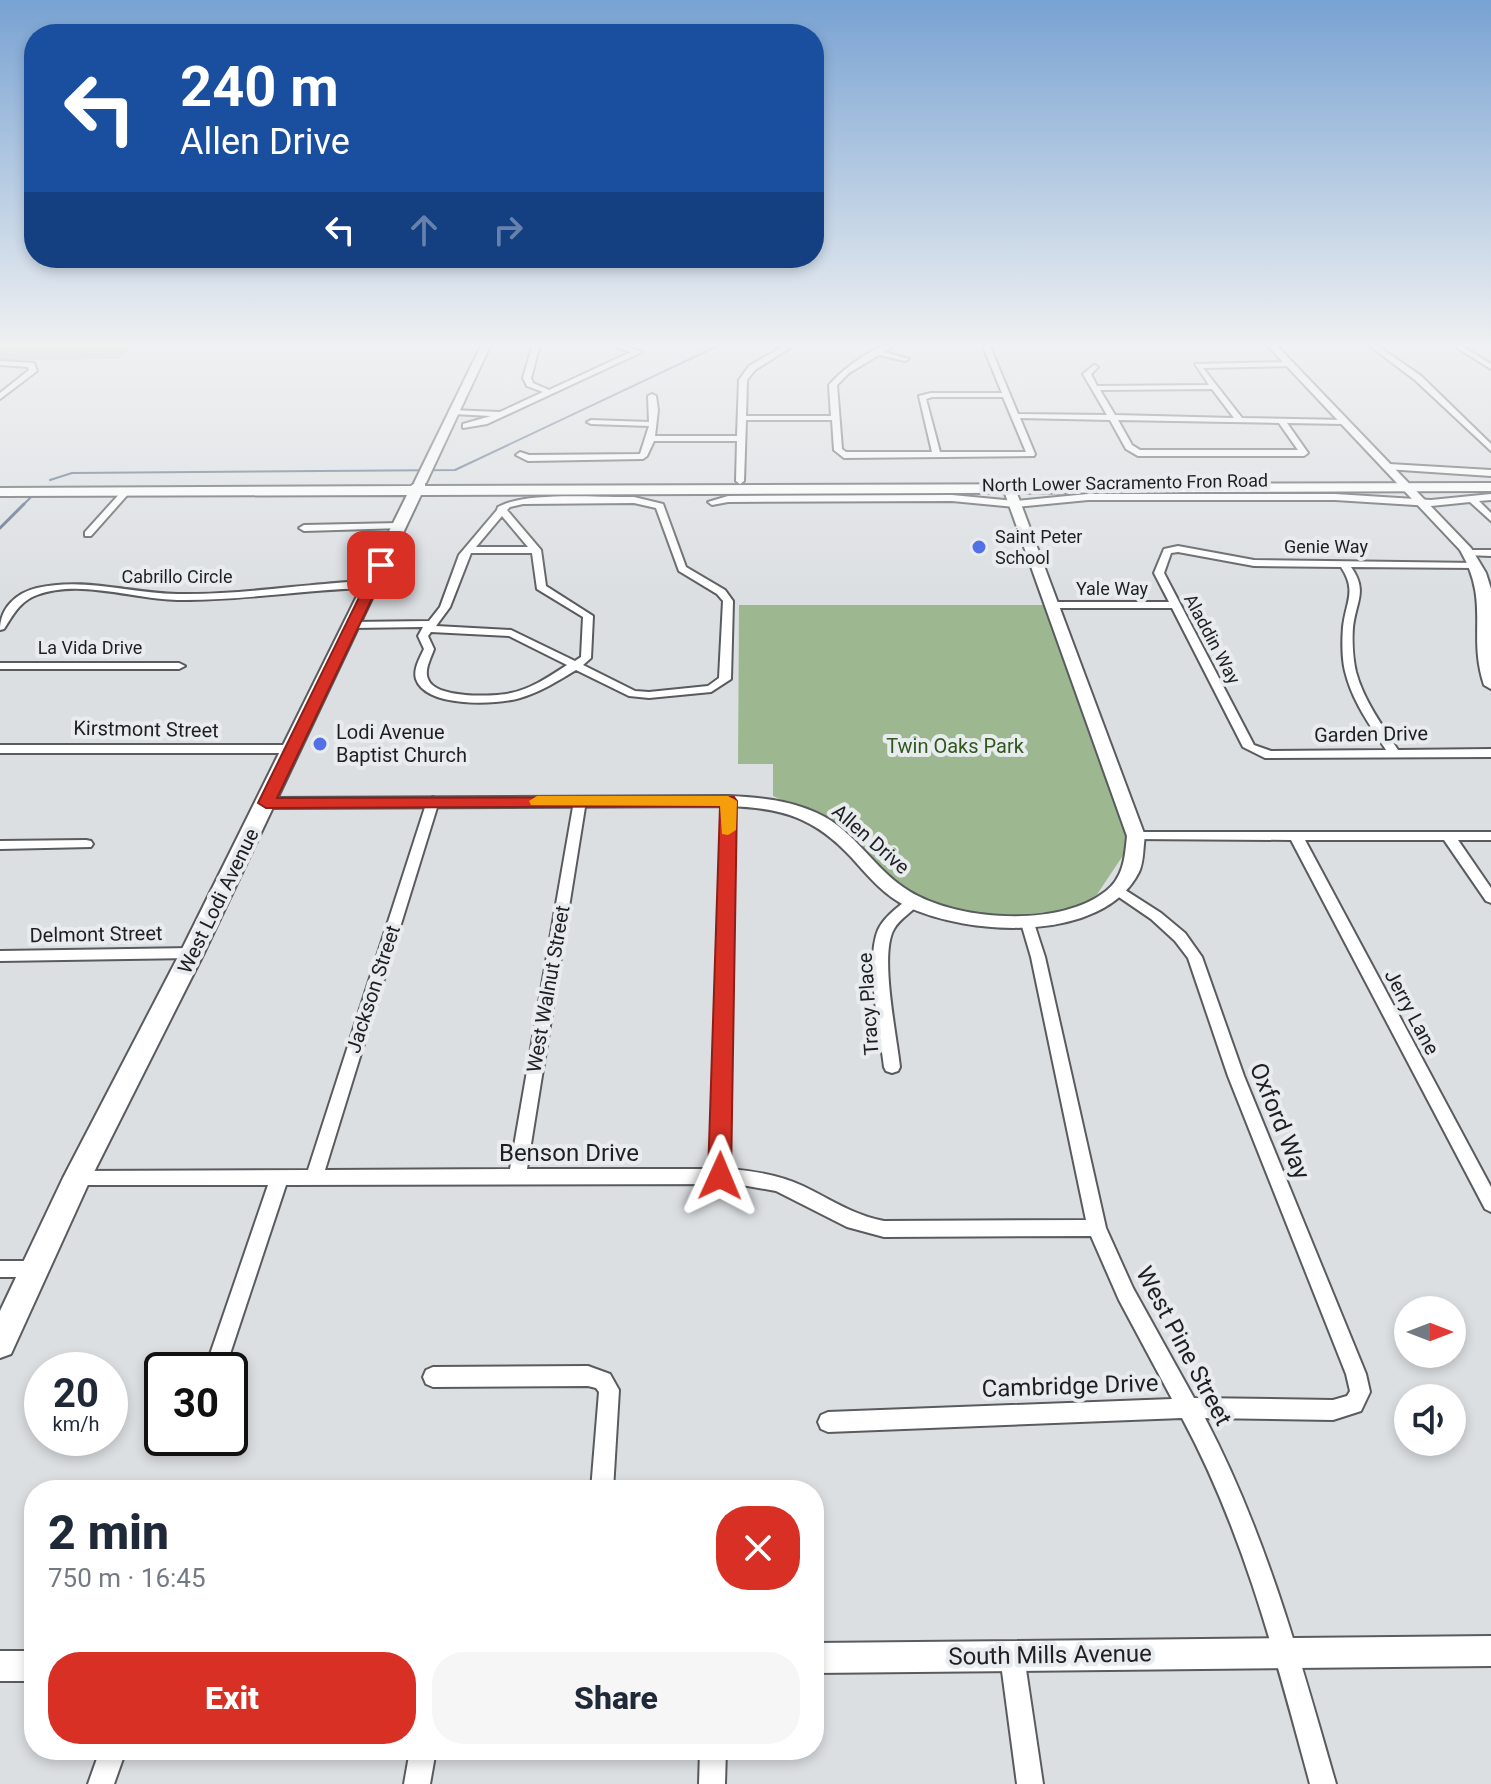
<!DOCTYPE html>
<meta charset="utf-8">
<style>
:root{--surface:#fff;--page:#f6f6f7;--text:#1f2937;--muted:#747a83;--accent:#d93025}
body{margin:0;font-family:Roboto,sans-serif;background:var(--page);color:var(--text);height:100vh;display:flex;flex-direction:column;font-size:30px;white-space:nowrap}
*{box-sizing:border-box;margin:0}
p{font-size:26px;color:var(--muted)}
.icon{flex:none;width:44px;height:44px;fill:none;stroke:currentColor;stroke-width:2;stroke-linecap:round;stroke-linejoin:round}
.map{position:relative;flex:1;overflow:hidden}
.sheet{position:absolute;left:24px;top:1480px;width:800px;height:280px;display:flex;flex-direction:column;background:var(--surface);border-radius:32px;box-shadow:0 4px 12px #0003}
.sheet>*{flex:none}
.top-card{position:absolute;left:24px;top:24px;width:800px;height:244px;border-radius:32px;box-shadow:0 4px 12px #0003;background:#1a4fa0;color:#fff;overflow:hidden}
.needle{width:52px;rotate:90deg}
.fabs{position:absolute;left:1394px;top:1296px;display:grid;gap:16px}
.fabs a{display:grid;place-items:center;width:72px;height:72px;border-radius:50%;background:var(--surface);box-shadow:0 4px 12px #0003;font-size:40px}
.speed{position:absolute;left:24px;top:1352px;display:flex;gap:16px;font-size:40px;font-weight:700;text-align:center}
.speed>*{display:grid;place-content:center;width:104px;height:104px;border-radius:50%;background:var(--surface);box-shadow:0 4px 12px #0003;line-height:1}
.speed small{font-size:20px;font-weight:400}
.speed .limit{border:4px solid #111;border-radius:12px;background:#fff;color:#111}
.pin{position:absolute;display:grid;place-items:center;width:68px;height:68px;color:#fff;margin:-34px;border-radius:16px;box-shadow:0 4px 12px #0006}
.me{position:absolute;width:88px;margin:-44px;rotate:1deg;stroke-linejoin:round;filter:drop-shadow(0 0 6px #0008)}
.turn{display:flex;align-items:center;gap:28px;height:168px;padding:0 24px;font-size:36px}
.turn .icon{width:104px;height:104px;stroke-width:2.5}
.turn b{display:block;font-size:56px;line-height:68px}
.lanes{display:flex;align-items:center;height:76px;padding:0 24px;background:#0003;justify-content:center;gap:40px;direction:ltr}
.lanes .off{opacity:.35}
.round{display:grid;place-items:center;flex:none;width:84px;height:84px;border-radius:32px;background:var(--page)}
.overview{display:flex;align-items:center;justify-content:space-between;height:136px;padding:0 24px}
h1{font-size:48px;font-weight:800;line-height:60px}
.primary-button{display:flex;gap:16px;margin-top:auto;padding:16px 24px}
.primary-button a{flex:1;height:92px;border-radius:32px;background:var(--accent);color:#fff;font-size:32px;font-weight:800;line-height:92px;text-align:center}
.primary-button a+a{background:var(--page);color:var(--text)}
.map>svg:first-child{display:block}
.green{fill:#9db891}
.lines{fill:none;stroke-linecap:round;stroke-linejoin:round}
.stream-far1{stroke:#576885;stroke-width:2}
.stream{stroke:#576885;stroke-width:3}
.minor-casing{stroke:#595b5e;stroke-width:4}
.tertiary-casing{stroke:#595b5e;stroke-width:4}
.secondary-casing{stroke:#595b5e;stroke-width:4}
.minor{fill:#fff;fill-rule:evenodd}
.tertiary{fill:#fff;fill-rule:evenodd}
.secondary{fill:#fff;fill-rule:evenodd}
.route{fill:#d93025;stroke:#8d1f18;stroke-width:2}
.slow{fill:#f59e0b}
.poi-dot{fill:#5271e6;stroke:#e9ecef;stroke-width:3}
.labels{text-anchor:middle;stroke-width:8;stroke-linejoin:round;paint-order:stroke}
.far-street-label{font-size:18px;fill:#1e1f20;stroke:#e9ecef}
.far-poi-label{font-size:18px;fill:#1e1f20;stroke:#e9ecef;text-anchor:start}
.street-label{font-size:20px;fill:#1e1f20;stroke:#e9ecef}
.poi-label{font-size:20px;fill:#1e1f20;stroke:#e9ecef;text-anchor:start}
.park-label{font-size:20px;fill:#31571d;stroke:#e9ecef}
.near-street-label{font-size:24px;fill:#1e1f20;stroke:#e9ecef}
</style>
<div class="map">
<svg width="1491" height="1784" viewBox="0 0 1491 1784">
<rect width="100%" height="100%" fill="#dcdfe2"/>
<g class="green">
<path d="M0 344H135L118 359 0 360Z"/>
<path d="M739 605H1050L1136 836 1088 908 968 920 887 885 843 827 773 796V764H738Z"/>
</g>
<g class="lines">
<g class="stream-far1">
<path d="M50 480 72 473 455 470 722 344"/>
<path d="M22 506 31 497"/>
</g>
<path class="stream" d="M0 528 24 504"/>
<defs>
<g id="minor">
<path d="M533 344H540L531 378 533 383 549 390 631 352 608 344H620L642 352 487 424 463 428V424L491 416 453 414 449 412 450 410 500 412 543 392 527 386 523 378Z"/>
<path d="M787 344H796L755 370 747 380 746 416H831L829 385C843 369 875 344 896 344L884 352 909 359 905 361 879 355 849 373 837 385 842 449 846 452H932L919 396 931 393H1002L982 344H989L1018 414 1107 415 1083 374 1094 365 1098 367 1091 374 1097 386 1209 385 1195 364 1289 362 1292 366 1203 368 1242 418 1345 420 1349 422 1345 424 1287 423 1308 453 1304 456H1138L1126 449 1110 420 1020 418 1035 454 1034 456 844 458 834 450 832 420H746L744 481 740 484 736 481 737 441H654L647 456 643 459 528 461 516 455 520 452 529 455 640 454 649 426 591 424 587 422 591 420 649 422 648 396 652 394 656 396 658 410 655 436H737L739 380 749 366ZM1212 389 1234 418 1115 415 1100 390ZM932 397H1003L1026 452H940L926 399ZM1118 420 1279 423 1298 450H1140L1132 445Z"/>
<path d="M1367 344H1375L1421 376 1491 444V451L1415 380Z"/>
<path d="M1451 344H1459L1491 364V369Z"/>
<path d="M0 361 34 363 37 371 0 399V393L29 370 28 367 0 365Z"/>
<path d="M1389 464 1491 470V476L1386 469 1385 467Z"/>
<path d="M123 490 130 492 91 536H85V532Z"/>
<path d="M1088 494H1335L1431 500 1491 494V500L1479 501 1491 513V521L1470 502 1431 506 1335 500H1088L1015 507 952 501 728 502 712 505 708 502 728 496 952 495 1015 501Z"/>
<path d="M634 497 663 504 686 567 725 590 733 601 731 679 711 692 649 698 629 696 576 670C558 681 540 692 520 698 497 705 426 708 416 679 413 669 420 658 424 649L418 636 423 627 352 628 347 625 352 622 429 621 440 607 459 555 497 510 498 507C526 491 599 498 634 497ZM634 503 656 508 679 571 717 594 723 601 719 678 708 686 649 692 635 691 583 665 591 658 593 616 546 586 541 550 507 510 510 507 523 504ZM502 516 528 547H476ZM471 553H532L537 589 583 617 581 657 575 661 511 630 436 626 450 607ZM431 632 509 636 567 665C550 676 531 689 511 693 494 697 435 699 428 679 424 670 431 658 434 649L428 636Z"/>
<path d="M400 523 405 526 403 528 304 531 299 528 304 525Z"/>
<path d="M1178 546 1254 560 1478 563 1480 565 1475 568 1351 567C1368 591 1356 601 1353 627 1352 640 1353 659 1356 672 1364 701 1382 725 1398 750L1491 749V757L1265 758 1243 747 1172 608H1050L1045 605 1050 602H1169L1154 573 1164 549ZM1178 552 1254 566 1341 567C1357 591 1346 601 1343 627 1342 640 1342 659 1345 671 1352 701 1370 725 1386 750L1271 751 1254 745 1164 573 1171 553Z"/>
<path d="M1468 550H1491V556L1465 555 1463 553Z"/>
<path d="M348 582H372L377 585 372 588C307 589 242 601 177 600 132 599 80 579 37 595 20 601 13 615 4 629L0 630C0 608 16 593 37 588 83 577 130 593 177 594 234 595 291 586 348 582Z"/>
<path d="M0 663H179L185 666 179 669H0Z"/>
<path d="M0 745H292L298 749 292 753H0Z"/>
<path d="M433 797 439 801 325 1170 510 1169 574 801 580 797 586 801 527 1169H711L722 801 728 797 734 801 729 1169C755 1171 779 1175 803 1186 830 1199 853 1215 884 1221L1086 1220 1031 957 1021 923 1028 918 1033 920 1045 957 1106 1228 1133 1288 1194 1398 1333 1400 1347 1396 1350 1391 1346 1374 1228 1076 1188 958 1175 941 1151 919 1110 891 1112 888H1122L1161 913 1185 933 1202 957 1244 1076 1366 1374 1370 1392 1361 1411 1333 1420 1205 1418C1266 1534 1300 1659 1336 1784H1310C1276 1659 1244 1533 1182 1418L828 1432 821 1429 818 1422 821 1415 828 1412 1172 1399 1119 1300 1091 1236 884 1237 847 1227 776 1191 736 1184 286 1185 226 1366 224 1370H208L206 1366 268 1185H77L71 1183 68 1178 71 1173 77 1171 308 1170 427 801Z"/>
<path d="M1136 832H1491V840H1458L1491 888V903L1486 901 1444 840H1305L1491 1187V1212L1485 1209 1291 840 1131 839 1129 836 1131 833Z"/>
<path d="M86 840 91 841 93 844 91 847 0 849V841Z"/>
<path d="M913 897 920 902C913 912 900 918 894 929 879 954 897 1037 900 1067L898 1071 892 1073 886 1071 884 1067C880 1033 865 961 878 930 884 917 897 908 908 899Z"/>
<path d="M192 948 199 953 192 958 0 961V951Z"/>
<path d="M0 1261H36L43 1263 45 1269 43 1275 36 1277H0Z"/>
<path d="M588 1366 610 1374 619 1390 613 1490H591L599 1392 596 1388 588 1386 433 1387 426 1384 423 1377 426 1370 433 1367Z"/>
<path d="M1012 1644 1020 1648 1024 1656 1043 1784H1017L1000 1656 1004 1648Z"/>
<path d="M100 1750H126L114 1784H88Z"/>
<path d="M410 1750H436L430 1784H404Z"/>
<path d="M700 1750H726L725 1784H699Z"/>
</g>
<g id="tertiary">
<path d="M482 344H491L426 483 416 485 414 483Z"/>
<path d="M1266 344H1275L1471 548 1486 573 1491 589V689L1484 685C1467 633 1491 603 1460 550Z"/>
<path d="M1009 485 1015 488 1145 836C1143 847 1144 862 1139 872 1103 944 968 936 906 906 884 895 868 876 852 858 814 817 782 808 728 806L266 808 258 803 266 798 728 796C758 797 789 800 817 813 855 830 874 870 909 891 957 921 1060 928 1106 891 1124 877 1125 856 1127 836L1003 488Z"/>
<path d="M1491 1636V1666L814 1673V1643Z"/>
<rect x="0" y="1651" width="34" height="30"/>
</g>
<path id="secondary" d="M420 479 425 480V486L1491 483V491L421 495 204 953 91 1178 11 1354 0 1358V1311L63 1178 180 953 407 495 0 496V488L411 486Z"/>
</defs>
<use href="#minor" class="minor-casing"/>
<use href="#tertiary" class="tertiary-casing"/>
<use href="#secondary" class="secondary-casing"/>
<use href="#minor" class="minor"/>
<use href="#tertiary" class="tertiary"/>
<use href="#secondary" class="secondary"/>
</g>
<linearGradient id="sky" x2="0" y2="1"><stop stop-color="#78a2d2"/><stop offset="0.58" stop-color="#eff1f2"/><stop offset="1" stop-color="#eff1f2" stop-opacity="0"/></linearGradient>
<rect width="1491" height="594" fill="url(#sky)"/>
<path class="route" d="M381 561 388 565 277 798 734 797 737 801 731 1176 728 1183 720 1185 712 1183 708 1176 720 806 266 808 258 803 375 565Z"/>
<path class="slow" d="M537 796H728L737 801 736 830 728 835 722 834 720 806 531 805 529 801Z"/>
<g class="poi-dot">
<circle cx="979" cy="547" r="8"/>
<circle cx="320" cy="744" r="8"/>
</g>
<g class="labels">
<g class="far-street-label">
<text transform="translate(1125 483) rotate(-1)" y="6">North Lower Sacramento Fron Road</text>
<text x="1326" y="553">Genie Way</text>
<text x="177" y="583">Cabrillo Circle</text>
<text x="1112" y="595">Yale Way</text>
<text transform="translate(1212 639) rotate(62)" y="6">Aladdin Way</text>
<text x="90" y="654">La Vida Drive</text>
</g>
<g class="far-poi-label">
<text x="995" y="543">Saint Peter<tspan x="995" dy="21">School</tspan></text>
</g>
<g class="street-label">
<text transform="translate(146 729) rotate(1)" y="7">Kirstmont Street</text>
<text transform="translate(1371 734) rotate(-1)" y="7">Garden Drive</text>
<text transform="translate(871 839) rotate(41)" y="7">Allen Drive</text>
<text transform="translate(218 901) rotate(-64)" y="7">West Lodi Avenue</text>
<text transform="translate(96 934) rotate(-1)" y="7">Delmont Street</text>
<text transform="translate(373 989) rotate(-72)" y="7">Jackson Street</text>
<text transform="translate(548 989) rotate(-80)" y="7">West Walnut Street</text>
<text transform="translate(868 1004) rotate(-94)" y="7">Tracy Place</text>
<text transform="translate(1412 1012) rotate(62)" y="7">Jerry Lane</text>
</g>
<g class="poi-label">
<text x="336" y="739">Lodi Avenue<tspan x="336" dy="23">Baptist Church</tspan></text>
</g>
<g class="park-label">
<text x="955" y="753">Twin Oaks Park</text>
</g>
<g class="near-street-label">
<text transform="translate(1280 1121) rotate(68)" y="8">Oxford Way</text>
<text x="569" y="1161">Benson Drive</text>
<text transform="translate(1184 1346) rotate(62)" y="8">West Pine Street</text>
<text transform="translate(1070 1386) rotate(-2)" y="8">Cambridge Drive</text>
<text transform="translate(1050 1655) rotate(-1)" y="8">South Mills Avenue</text>
</g>
</g>
</svg>
<div class="fabs">
<a><svg class="needle" viewBox="-14 -14 28 28"><path d="M0-13l5 13h-10z" fill="#e53935"/><path d="M0 13l5-13h-10z" fill="#747a83"/></svg></a>
<a><svg class="icon" aria-label="sound" viewBox="0 0 24 24"><path d="M4 9h4l5-4v14l-5-4H4zM17 9q2 3 0 6"/></svg></a>
</div>
<div class="speed"><div>20<small>km/h</small></div><div class="limit">30</div></div>
<div class="pin" style="left:381px;top:565px;background:#d93025"><svg class="icon" aria-label="arrive" viewBox="0 0 24 24"><path d="M6 21V4h12l-3 4 3 4H6"/></svg></div>
<svg class="me" style="left:720px;top:1176px" viewBox="-20 -20 40 40"><path d="M0-17L14 15 0 8-14 15z" fill="#d93025" stroke="#fff" stroke-width="4"/></svg>
<div class="top-card">
<div class="turn"><svg class="icon" aria-label="left" viewBox="0 0 24 24"><path d="M17 20v-9H6M10 6l-5 5 5 5"/></svg><div><b>240 m</b>Allen Drive</div></div>
<div class="lanes"><svg class="icon" aria-label="left" viewBox="0 0 24 24"><path d="M17 20v-9H6M10 6l-5 5 5 5"/></svg><svg class="icon off" aria-label="ahead" viewBox="0 0 24 24"><path d="M12 20V5M6 11l6-6 6 6"/></svg><svg class="icon off" aria-label="right" viewBox="0 0 24 24"><path d="M7 20v-9h11M14 6l5 5-5 5"/></svg></div>
</div>
<section class="sheet">
<div class="overview"><div><h1>2 min</h1><p>750 m · 16:45</p></div><a class="round" style="background:#d93025;color:#fff"><svg class="icon" aria-label="close" viewBox="0 0 24 24"><path d="M6 6l12 12M18 6L6 18"/></svg></a></div>
<div class="primary-button"><a>Exit</a><a>Share</a></div>
</section>
</div>
